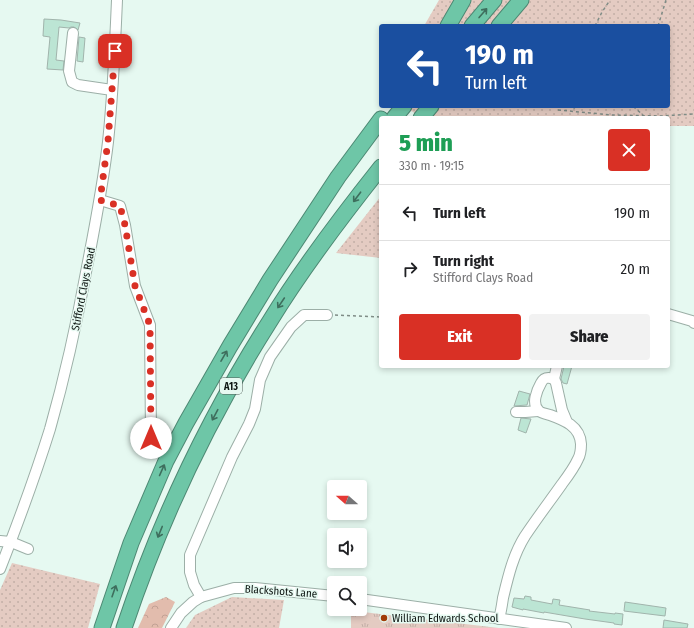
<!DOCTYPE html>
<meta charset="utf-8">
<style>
:root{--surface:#fff;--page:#f2f2f2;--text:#202124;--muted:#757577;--line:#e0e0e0;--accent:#d93025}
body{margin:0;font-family:"Fira Sans Condensed",sans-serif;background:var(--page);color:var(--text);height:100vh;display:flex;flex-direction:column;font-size:15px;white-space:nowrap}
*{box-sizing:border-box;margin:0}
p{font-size:13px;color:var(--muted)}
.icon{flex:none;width:22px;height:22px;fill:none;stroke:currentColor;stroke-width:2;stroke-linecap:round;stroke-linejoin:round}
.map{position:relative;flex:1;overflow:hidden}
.details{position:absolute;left:379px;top:116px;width:291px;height:252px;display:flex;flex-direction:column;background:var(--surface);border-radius:4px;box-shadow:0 2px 6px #0003}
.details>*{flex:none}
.guide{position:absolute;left:379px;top:24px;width:291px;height:84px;border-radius:4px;box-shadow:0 2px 6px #0003;background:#1a4fa0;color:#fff;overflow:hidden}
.needle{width:26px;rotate:291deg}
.fabs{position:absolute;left:327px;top:480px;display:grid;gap:8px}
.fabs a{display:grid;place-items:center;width:40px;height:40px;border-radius:4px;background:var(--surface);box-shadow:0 2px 6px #0003;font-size:20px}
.pin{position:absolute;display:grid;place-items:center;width:34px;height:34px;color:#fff;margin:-17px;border-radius:8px;box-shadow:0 2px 6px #0006}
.me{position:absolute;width:44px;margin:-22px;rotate:0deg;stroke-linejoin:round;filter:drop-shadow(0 0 3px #0008)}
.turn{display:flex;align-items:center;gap:14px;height:84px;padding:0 20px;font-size:18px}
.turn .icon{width:52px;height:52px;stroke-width:2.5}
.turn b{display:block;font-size:28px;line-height:34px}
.round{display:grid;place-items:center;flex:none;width:42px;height:42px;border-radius:4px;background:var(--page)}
.head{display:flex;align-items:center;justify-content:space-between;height:68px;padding:0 20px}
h1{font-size:24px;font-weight:800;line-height:30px;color:#1e9e55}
.action{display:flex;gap:8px;margin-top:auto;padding:8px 20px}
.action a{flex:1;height:46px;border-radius:4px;background:var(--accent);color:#fff;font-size:16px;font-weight:800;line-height:46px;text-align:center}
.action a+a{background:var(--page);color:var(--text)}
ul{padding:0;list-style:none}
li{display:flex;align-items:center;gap:12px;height:56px;padding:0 20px;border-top:1px solid var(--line)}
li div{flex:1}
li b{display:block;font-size:15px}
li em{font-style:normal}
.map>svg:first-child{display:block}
.grass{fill:url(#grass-dots)}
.forest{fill:url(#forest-crowns)}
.park{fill:url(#park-tufts)}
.building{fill:#bce5d4;stroke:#a1b4ac}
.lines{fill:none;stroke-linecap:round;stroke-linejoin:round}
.minor-casing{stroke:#9cafa7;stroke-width:12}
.highway-casing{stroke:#4d8873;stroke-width:17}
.path{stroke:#7f8c86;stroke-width:1.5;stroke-dasharray:3 3;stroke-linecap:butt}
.minor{stroke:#fff;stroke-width:10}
.highway{stroke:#6ec6a7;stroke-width:15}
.oneway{stroke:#3e6e5d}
.route{stroke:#d93025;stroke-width:7;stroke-dasharray:0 12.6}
.poi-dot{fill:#a03c08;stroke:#e6f9f1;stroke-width:1.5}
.labels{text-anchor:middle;stroke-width:3;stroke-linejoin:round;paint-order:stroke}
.shield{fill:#e6f9f1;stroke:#505a56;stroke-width:1}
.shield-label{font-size:10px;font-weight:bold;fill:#0f1613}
.street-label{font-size:11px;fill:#0f1613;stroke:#e6f9f1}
.poi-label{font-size:11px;fill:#0f1613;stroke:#e6f9f1;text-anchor:start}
</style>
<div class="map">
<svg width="694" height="628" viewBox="0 0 694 628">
<defs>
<pattern id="grass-dots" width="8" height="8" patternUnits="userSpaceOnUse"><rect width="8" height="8" fill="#e4cbc2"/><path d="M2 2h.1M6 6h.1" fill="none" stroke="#c2aea6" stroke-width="1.8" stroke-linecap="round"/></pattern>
<pattern id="forest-crowns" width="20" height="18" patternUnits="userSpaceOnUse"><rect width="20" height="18" fill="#e2bcad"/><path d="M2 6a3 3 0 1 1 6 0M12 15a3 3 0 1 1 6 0" fill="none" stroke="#c1a194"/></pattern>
<pattern id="park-tufts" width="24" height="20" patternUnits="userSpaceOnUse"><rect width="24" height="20" fill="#e4cbc2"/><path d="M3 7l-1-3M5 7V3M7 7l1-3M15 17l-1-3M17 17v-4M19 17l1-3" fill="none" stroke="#c2aea6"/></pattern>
</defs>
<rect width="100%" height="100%" fill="#e6f9f1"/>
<g class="grass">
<path d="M439 0H694V126H668V118H495L479 117V118H423L403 106H668V26H424Z"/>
<path d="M381 196V258L336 253Z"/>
<path d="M12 563 100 584 88 628H0V590Z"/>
<path d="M232 597 284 600 279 628H186L195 615Z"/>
</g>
<path class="forest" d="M166 597 175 602 162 628H138L149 604Z"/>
<path class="park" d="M363 612 499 628H351V613Z"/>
<g class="building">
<path d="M44 19 61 20 80 23 78 30 74 27H71L69 28 59 27 56 60 64 61 63 70 47 69 50 37 43 36Z"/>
<path d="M79 37 85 38 83 62 77 61Z"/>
<path d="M564 366H572L567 384 563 383 561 379Z"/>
<path d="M519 391 530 394 527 405 514 406Z"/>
<path d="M521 418 531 419 526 433 518 430Z"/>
<path d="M525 596 531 597V600L552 604 553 599 560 600 559 605 590 610 589 611 615 614V613L623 614 622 625 614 624V623L585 619 544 612V613L523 609V610L512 607 514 598 524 599Z"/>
<path d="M625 602 666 608 665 616 624 611Z"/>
<path d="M664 620 688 624 687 628H663Z"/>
</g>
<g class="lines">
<defs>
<g id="minor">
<path d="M73 33 69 71 72 82 78 85 112 90"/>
<path d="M100 200 120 206 125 225 135 286 150 325 151 438"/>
<path d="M668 314 692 321 694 323"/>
<path d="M554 379 557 366"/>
<path d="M516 412H525L538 411"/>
<path d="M0 541 11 542 28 549"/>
<path d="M0 569C18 523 35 477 50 429 65 376 77 322 87 267 95 226 103 184 108 142 113 95 115 47 117 0"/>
<path d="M201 597 194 585 190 572V555L232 457 249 424 255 409 260 380 270 357 291 327 304 315H327"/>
<path d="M360 599 566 628"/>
<path d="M499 619C501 612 502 605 503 598 508 577 513 555 525 536 537 518 550 501 562 484 568 476 574 468 578 459 581 454 581 449 581 444 580 426 564 420 550 415 546 414 541 413 539 411 531 404 537 390 541 383 544 377 548 377 554 379L556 383 562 410 567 422"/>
<path d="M171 628 181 613 193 602 201 597 234 588H255L334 596"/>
</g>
<g id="highway">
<path d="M448 26 463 0"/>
<path d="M472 26 494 0"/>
<path d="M499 26 521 0"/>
<path d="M394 118 404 106"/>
<path d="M421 118 431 106"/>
<path d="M102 628 131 543 166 461 186 423 230 346 270 280 338 177 381 119"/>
<path d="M124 628C160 520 209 417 270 321 303 267 342 216 381 167"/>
</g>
</defs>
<use href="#minor" class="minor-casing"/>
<use href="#highway" class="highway-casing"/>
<g class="path">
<path d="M595 26 602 12 610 0"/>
<path d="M658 26 666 0"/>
<path d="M573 106 576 111"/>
<path d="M634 106 635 108 643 115"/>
<path d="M558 110 612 115 661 116 694 114"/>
<path d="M335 315 381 317"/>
</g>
<use href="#minor" class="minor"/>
<use href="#highway" class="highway"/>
</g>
<defs><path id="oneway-shaft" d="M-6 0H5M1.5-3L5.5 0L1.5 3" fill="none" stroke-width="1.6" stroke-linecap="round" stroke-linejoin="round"/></defs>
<g class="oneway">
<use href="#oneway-shaft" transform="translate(483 13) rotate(-49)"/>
<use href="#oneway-shaft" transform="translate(357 197) rotate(127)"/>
<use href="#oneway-shaft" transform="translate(281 303) rotate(124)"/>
<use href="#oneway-shaft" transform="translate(224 356) rotate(-60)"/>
<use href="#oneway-shaft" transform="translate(215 415) rotate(118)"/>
<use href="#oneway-shaft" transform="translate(162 470) rotate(-66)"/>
<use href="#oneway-shaft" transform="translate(160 532) rotate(112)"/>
<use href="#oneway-shaft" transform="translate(114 591) rotate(-71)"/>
</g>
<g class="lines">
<path class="route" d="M115 51 108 141 100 200 120 206 125 225 135 286 150 325 151 438"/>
</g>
<circle class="poi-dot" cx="384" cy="618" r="4"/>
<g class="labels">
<rect class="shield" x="220" y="378" width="22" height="16" rx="3"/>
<g class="shield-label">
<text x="231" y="390">A13</text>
</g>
<g class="street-label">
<text transform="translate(83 289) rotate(-79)" y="4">Stifford Clays Road</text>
<text transform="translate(281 591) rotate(4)" y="4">Blackshots Lane</text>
</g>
<g class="poi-label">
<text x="392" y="622">William Edwards School</text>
</g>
</g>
</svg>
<div class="fabs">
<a><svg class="needle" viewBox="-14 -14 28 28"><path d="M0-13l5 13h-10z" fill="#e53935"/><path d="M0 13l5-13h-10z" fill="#757577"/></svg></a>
<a><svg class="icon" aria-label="sound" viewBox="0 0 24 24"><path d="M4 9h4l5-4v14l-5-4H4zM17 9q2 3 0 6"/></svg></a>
<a><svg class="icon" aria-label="search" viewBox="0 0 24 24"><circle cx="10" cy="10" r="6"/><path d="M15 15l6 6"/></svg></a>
</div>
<div class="pin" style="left:115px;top:51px;background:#d93025"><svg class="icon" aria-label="arrive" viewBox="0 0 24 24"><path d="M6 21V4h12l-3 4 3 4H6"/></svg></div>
<svg class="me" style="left:151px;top:438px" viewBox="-20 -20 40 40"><circle r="19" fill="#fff"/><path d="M0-13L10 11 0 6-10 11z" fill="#d93025"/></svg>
<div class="guide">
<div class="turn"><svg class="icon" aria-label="left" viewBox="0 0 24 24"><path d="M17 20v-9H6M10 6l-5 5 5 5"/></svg><div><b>190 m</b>Turn left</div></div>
</div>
<section class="details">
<div class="head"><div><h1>5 min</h1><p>330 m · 19:15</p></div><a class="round" style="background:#d93025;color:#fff"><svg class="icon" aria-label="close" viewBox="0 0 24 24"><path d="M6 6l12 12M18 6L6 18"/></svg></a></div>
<ul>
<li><svg class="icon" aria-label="left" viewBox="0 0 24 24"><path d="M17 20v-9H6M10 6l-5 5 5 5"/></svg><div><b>Turn left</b></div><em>190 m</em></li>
<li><svg class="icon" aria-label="right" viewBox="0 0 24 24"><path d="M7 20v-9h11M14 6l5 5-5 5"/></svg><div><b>Turn right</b><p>Stifford Clays Road</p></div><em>20 m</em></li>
</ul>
<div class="action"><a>Exit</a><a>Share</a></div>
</section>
</div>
